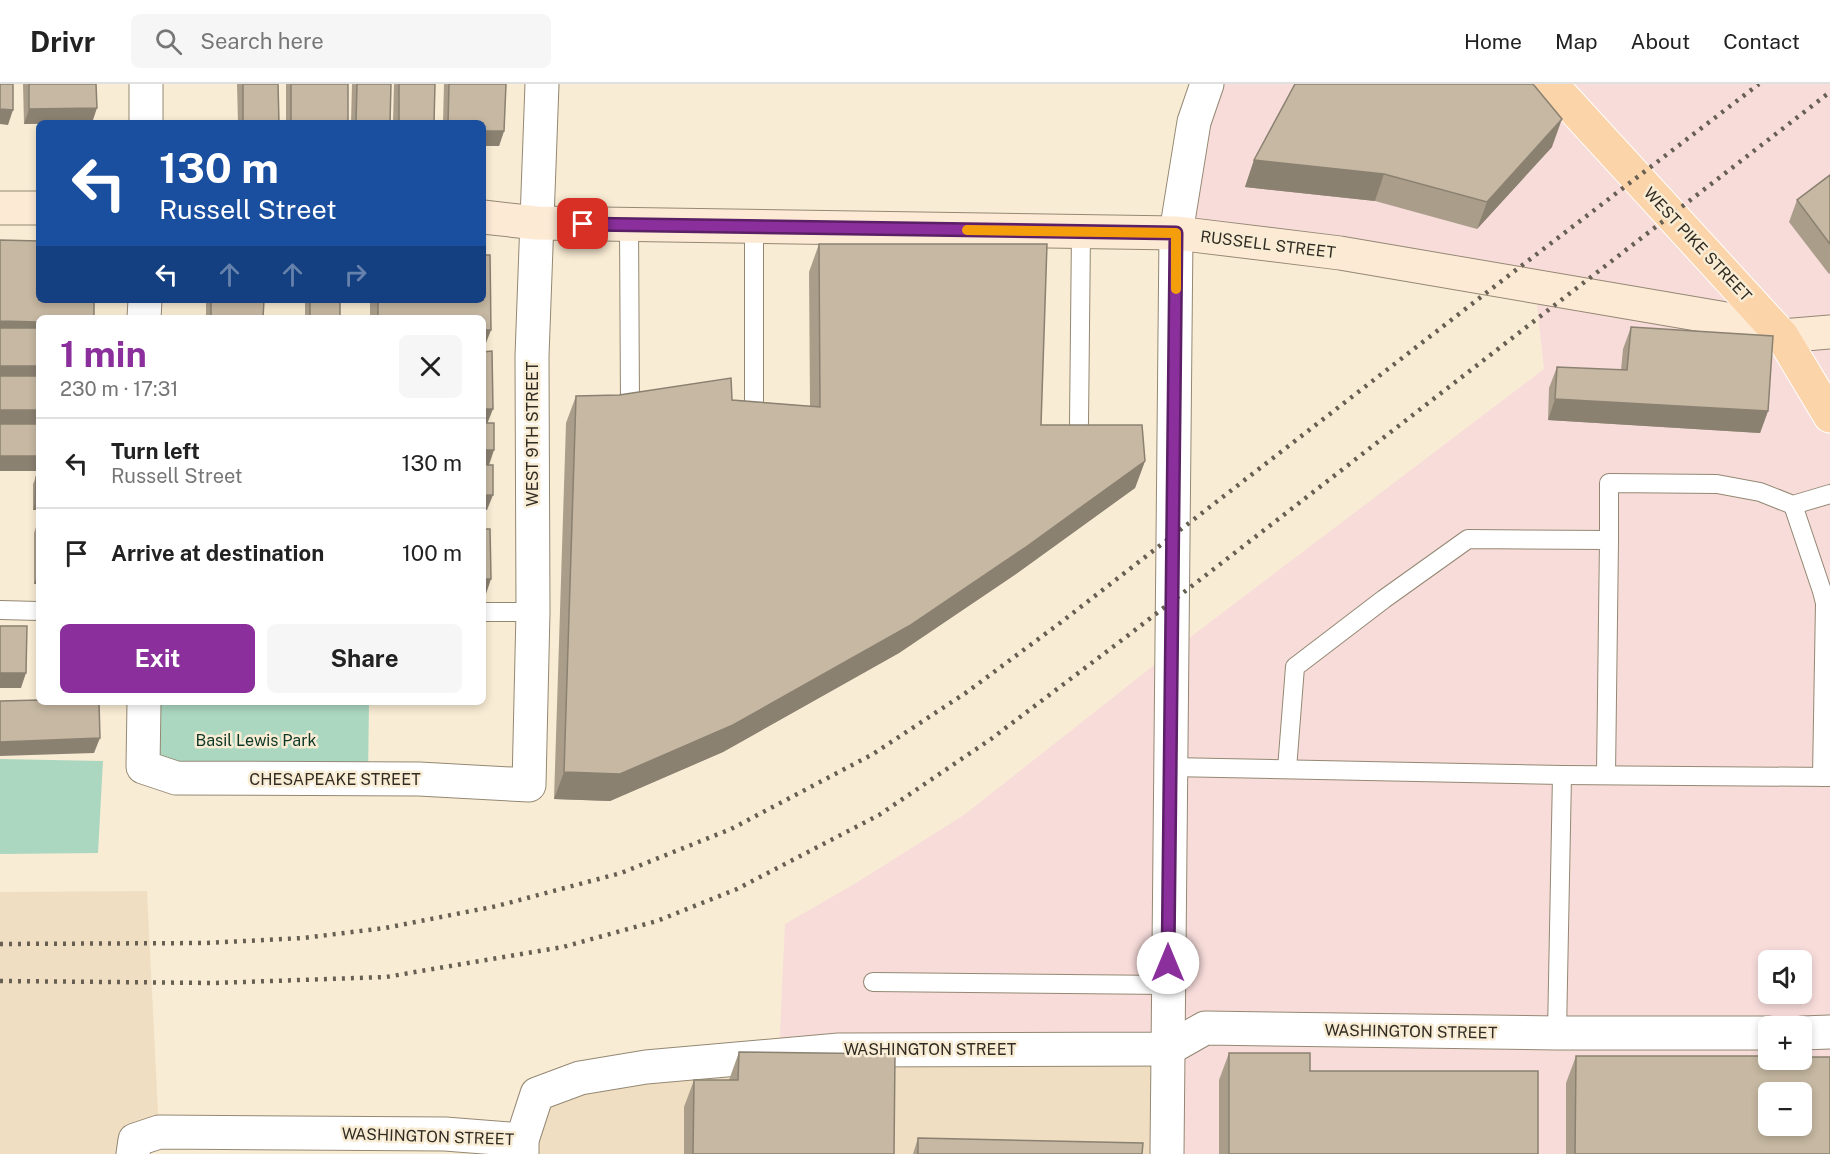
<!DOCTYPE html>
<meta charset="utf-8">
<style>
:root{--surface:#fff;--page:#f6f6f6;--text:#222;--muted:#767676;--line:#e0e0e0;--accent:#8a2f9b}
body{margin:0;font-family:"Public Sans",sans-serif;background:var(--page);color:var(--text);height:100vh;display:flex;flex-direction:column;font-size:22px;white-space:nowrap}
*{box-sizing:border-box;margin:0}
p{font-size:20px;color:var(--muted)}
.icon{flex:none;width:33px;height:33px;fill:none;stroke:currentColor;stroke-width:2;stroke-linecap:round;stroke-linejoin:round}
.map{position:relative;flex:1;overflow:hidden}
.panel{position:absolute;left:36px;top:231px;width:450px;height:390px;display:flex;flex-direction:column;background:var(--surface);border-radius:9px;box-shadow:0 3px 9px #0003}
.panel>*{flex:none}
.hud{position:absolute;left:36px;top:36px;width:450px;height:183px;border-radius:9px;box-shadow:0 3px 9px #0003;background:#1a4fa0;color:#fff;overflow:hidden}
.tools{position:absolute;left:1758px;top:866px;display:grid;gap:12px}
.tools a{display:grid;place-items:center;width:54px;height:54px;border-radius:9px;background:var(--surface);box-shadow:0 3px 9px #0003;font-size:30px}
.pin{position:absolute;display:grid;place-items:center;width:51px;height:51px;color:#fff;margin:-26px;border-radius:12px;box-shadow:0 3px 9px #0006}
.me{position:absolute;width:66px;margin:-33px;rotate:0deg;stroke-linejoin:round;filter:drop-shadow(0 0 4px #0008)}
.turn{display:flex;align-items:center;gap:21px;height:126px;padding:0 24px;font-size:27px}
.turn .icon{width:78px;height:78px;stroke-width:2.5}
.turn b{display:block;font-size:42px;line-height:51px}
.lanes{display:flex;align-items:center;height:57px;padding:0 24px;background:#0003;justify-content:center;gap:30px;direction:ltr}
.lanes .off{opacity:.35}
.round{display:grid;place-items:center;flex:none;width:63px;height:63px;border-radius:9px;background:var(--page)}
.summary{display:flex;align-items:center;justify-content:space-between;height:102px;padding:0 24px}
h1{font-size:36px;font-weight:700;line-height:45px;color:var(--accent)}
.cta{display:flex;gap:12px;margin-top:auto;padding:12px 24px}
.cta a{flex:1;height:69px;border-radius:9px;background:var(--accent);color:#fff;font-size:24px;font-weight:700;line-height:69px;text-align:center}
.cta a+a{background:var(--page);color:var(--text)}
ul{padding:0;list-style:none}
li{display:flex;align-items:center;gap:18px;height:90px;padding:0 24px;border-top:2px solid var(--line)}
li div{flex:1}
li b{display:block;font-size:22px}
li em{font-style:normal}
header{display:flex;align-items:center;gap:36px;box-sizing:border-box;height:84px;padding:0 30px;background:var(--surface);border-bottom:2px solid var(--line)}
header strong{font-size:28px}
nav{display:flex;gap:33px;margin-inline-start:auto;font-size:21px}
.search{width:420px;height:54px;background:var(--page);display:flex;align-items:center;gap:15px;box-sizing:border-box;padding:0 21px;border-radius:9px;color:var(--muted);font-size:22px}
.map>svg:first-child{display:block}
.commercial{fill:#f7dcda;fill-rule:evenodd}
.built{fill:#efdec1}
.green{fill:#abd7c1}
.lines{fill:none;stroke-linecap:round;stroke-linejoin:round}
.lane-casing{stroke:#948873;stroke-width:20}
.street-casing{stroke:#948873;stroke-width:35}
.secondary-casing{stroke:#948873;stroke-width:35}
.primary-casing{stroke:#fff;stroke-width:35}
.lane{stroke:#fff;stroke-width:18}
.street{stroke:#fff;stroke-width:33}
.secondary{stroke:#fdead5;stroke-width:33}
.primary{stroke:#fbd4aa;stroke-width:33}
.rail{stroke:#665f52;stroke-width:4.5;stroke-dasharray:3 6;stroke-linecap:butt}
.wall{fill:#aa9e8b}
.shaded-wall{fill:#8b8171}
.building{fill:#c6b8a2;stroke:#8b8171;stroke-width:1.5;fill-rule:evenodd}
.route-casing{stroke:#5a1f65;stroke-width:15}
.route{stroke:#8a2f9b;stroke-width:10}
.slow{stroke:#f59e0b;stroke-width:10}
.labels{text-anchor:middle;stroke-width:5;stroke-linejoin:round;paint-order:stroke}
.street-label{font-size:16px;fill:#312c23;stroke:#f9ecd4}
.park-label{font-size:16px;fill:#0b3727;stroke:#f9ecd4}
</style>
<header>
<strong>Drivr</strong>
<div class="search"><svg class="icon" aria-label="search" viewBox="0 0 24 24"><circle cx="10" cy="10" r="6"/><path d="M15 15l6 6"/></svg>Search here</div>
<nav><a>Home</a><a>Map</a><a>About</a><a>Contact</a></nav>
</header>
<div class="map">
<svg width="1830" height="1070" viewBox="0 0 1830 1070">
<rect width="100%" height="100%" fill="#f9ecd4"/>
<path class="commercial" d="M1207 0H1830V1070H1167L779 971 785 840 856 799 964 731 1172 567 1544 285 1535 203 1176 149ZM1768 876H1802V909H1768ZM1768 942H1802V975H1768ZM1768 1008H1802V1041H1768Z"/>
<g class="built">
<path d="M147 807 159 1048 133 1070H0V808Z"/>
<path d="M1168 965 1167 1070H522L537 1010 580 994Z"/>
</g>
<g class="green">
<path d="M144 618H369L368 695 143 683Z"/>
<path d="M0 675 103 677 98 769 0 770Z"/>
</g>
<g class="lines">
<defs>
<g id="lane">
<path d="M629 141 630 319"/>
<path d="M754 143V317"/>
<path d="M1079 339 1081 148"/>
<path d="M1793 421 1822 507 1825 519 1822 693"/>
<path d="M1609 456V399L1717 400 1760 408 1793 421 1830 410"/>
<path d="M0 526 39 527"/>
<path d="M483 528H533"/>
<path d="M1170 683 1562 691 1830 693"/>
<path d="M1287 685 1295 583 1384 515 1468 455 1609 456 1606 691"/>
<path d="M873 898 1168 901"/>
<path d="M1557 949 1562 691"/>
</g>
<g id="street">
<path d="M146 39V0"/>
<path d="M144 234 145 216"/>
<path d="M144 618 143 683 176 694 419 695 529 701 533 528 532 272 542 0"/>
<path d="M1802 949 1830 948"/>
<path d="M133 1070 135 1056 159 1048 445 1050 522 1056"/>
<path d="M522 1070V1056L537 1010 580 994 646 983 839 966 1168 965 1205 944 1557 949H1768"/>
<path d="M1167 1070 1176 149 1194 38 1207 0"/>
</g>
<g id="secondary">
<path d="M0 124H39"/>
<path d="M483 133 537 139 1176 149 1340 169 1726 235 1782 252 1830 248"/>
</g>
<path id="primary" d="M1551 0 1782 252 1830 332"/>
</defs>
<use href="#lane" class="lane-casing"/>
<use href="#street" class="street-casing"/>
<use href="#secondary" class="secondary-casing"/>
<use href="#primary" class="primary-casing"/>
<use href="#lane" class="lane"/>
<use href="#street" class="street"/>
<use href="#secondary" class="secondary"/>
<use href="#primary" class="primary"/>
<g class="rail">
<path d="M0 860 206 859 303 854 385 844 497 822 621 789 731 745 873 670 967 608 1060 539 1499 199 1759 0"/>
<path d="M0 897 214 899 386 893 563 863 657 837 737 805 879 731 991 655 1126 553 1830 8"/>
</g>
</g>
<g class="wall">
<path d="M23 0H96L92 39 24 40Z"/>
<path d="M237 0H278L279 39H238Z"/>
<rect x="286" y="0" width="62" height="39"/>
<path d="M352 0H391L390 39H351Z"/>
<path d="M394 0H435L434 39H393Z"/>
<path d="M444 0H506L504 47 499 62 483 39H443Z"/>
<path d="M1552 63 1477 145 1375 117 1245 103 1254 76Z"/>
<path d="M1830 91V189L1829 190 1789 138 1797 116Z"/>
<path d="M819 160 1041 341 1145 377 1135 404 1016 490 899 569 723 668 610 717 554 715 566 339 576 312 732 316 810 322 809 188Z"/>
<path d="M206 216H264L263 234H206Z"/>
<rect x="305" y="216" width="35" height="18"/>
<rect x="370" y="216" width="113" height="18"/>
<path d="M1631 243 1768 327 1760 349 1548 336 1549 304 1557 283 1621 286 1623 265Z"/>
<path d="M36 393 39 426H33V400Z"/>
<path d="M39 434V500H34V449Z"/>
<path d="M739 968 894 1070H684V1023L694 996H729Z"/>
<path d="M1229 969 1538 1070H1219V996Z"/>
<path d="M1576 972 1830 1070H1566V999Z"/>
<path d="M918 1054 1142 1070H913Z"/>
</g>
<g class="shaded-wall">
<path d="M97 24 92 39 24 40 29 25Z"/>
<path d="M0 25 13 26 8 41 0 40Z"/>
<path d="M1562 35 1552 63 1477 145 1487 118Z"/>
<path d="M291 37 348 38V39H290Z"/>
<path d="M483 47H504L499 62H483Z"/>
<path d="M1254 76 1384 90 1375 117 1245 103Z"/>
<path d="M0 237 39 238V260L0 259Z"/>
<path d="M483 246H491L483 267Z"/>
<rect x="0" y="282" width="39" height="15"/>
<path d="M1555 315 1768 327 1760 349 1548 336Z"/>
<path d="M483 325H493L487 340H483Z"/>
<rect x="0" y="326" width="39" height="15"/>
<path d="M483 366H494L489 381H483Z"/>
<rect x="0" y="372" width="39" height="15"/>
<path d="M1145 377 1135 404 1016 490 899 569 723 668 610 717 554 715 564 688Z"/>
<path d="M483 411H493L487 426H483Z"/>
<path d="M35 418H39V426H33Z"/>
<path d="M39 486V500H34Z"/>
<path d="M483 495H491L486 510H483Z"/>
<path d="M0 589H26L21 604H0Z"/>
<path d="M100 654 94 669 0 672V658Z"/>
</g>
<g class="building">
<path d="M0 0H13V26L0 25Z"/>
<path d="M29 0H96L97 24 29 25Z"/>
<path d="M243 0H278L279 39H243Z"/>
<path d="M291 0H348V38L291 37Z"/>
<path d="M357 0H391L390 39H356Z"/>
<path d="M399 0H435L434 39H399Z"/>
<path d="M449 0H506L504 47H483V39H448Z"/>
<path d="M1295 0H1533L1562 35 1487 118 1384 90 1254 76Z"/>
<path d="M1830 91V160L1797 116Z"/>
<path d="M0 156 39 157V216H94V234H39V238L0 237Z"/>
<path d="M819 160H1047L1041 341H1142L1145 377 1026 463 909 542 733 641 620 690 564 688 576 312 619 311 731 294 732 316 820 323Z"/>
<path d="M483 171H490L491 246H483V234H378V216H483Z"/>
<path d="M211 216H264L263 234H211Z"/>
<rect x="310" y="216" width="30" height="18"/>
<path d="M1631 243 1773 252 1768 327 1555 315 1557 283 1627 286Z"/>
<rect x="0" y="244" width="39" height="38"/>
<path d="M492 267 493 325H483V268Z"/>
<rect x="0" y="292" width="39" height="34"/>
<rect x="483" y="339" width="11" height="27"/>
<rect x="0" y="340" width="39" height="32"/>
<rect x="483" y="381" width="10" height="30"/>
<path d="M36 393H39V418H35Z"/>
<path d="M483 445H490L491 495H483Z"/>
<path d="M0 542H27L26 589H0Z"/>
<path d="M39 616V618H99L100 654 0 658V617Z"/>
<path d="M739 968 895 970 894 1070H693L694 996H738Z"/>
<path d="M1229 969H1310V987H1538V1070H1229Z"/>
<path d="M1576 972H1768V975H1802V973H1830V1070H1575ZM1768 1008H1802V1041H1768Z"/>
<path d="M918 1054 1143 1059 1142 1070H918Z"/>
</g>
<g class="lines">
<defs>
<path id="route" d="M583 140 1176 149 1168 879"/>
</defs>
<use href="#route" class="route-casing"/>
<use href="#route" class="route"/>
<path class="slow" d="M967 146 1176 149V205"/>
</g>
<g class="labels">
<g class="street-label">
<text transform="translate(1268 160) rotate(7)" y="6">RUSSELL STREET</text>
<text transform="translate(1698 160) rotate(47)" y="6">WEST PIKE STREET</text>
<text transform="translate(532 350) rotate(-90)" y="6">WEST 9TH STREET</text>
<text x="335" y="701">CHESAPEAKE STREET</text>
<text transform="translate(1411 947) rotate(1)" y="6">WASHINGTON STREET</text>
<text x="930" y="971">WASHINGTON STREET</text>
<text transform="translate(428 1052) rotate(2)" y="6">WASHINGTON STREET</text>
</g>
<g class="park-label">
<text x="256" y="662">Basil Lewis Park</text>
</g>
</g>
</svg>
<div class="tools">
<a><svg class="icon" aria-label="sound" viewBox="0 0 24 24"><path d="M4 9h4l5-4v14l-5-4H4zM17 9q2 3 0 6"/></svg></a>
<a>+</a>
<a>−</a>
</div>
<div class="pin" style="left:583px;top:140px;background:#d93025"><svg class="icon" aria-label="arrive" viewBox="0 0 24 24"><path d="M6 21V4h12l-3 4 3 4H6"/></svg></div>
<svg class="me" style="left:1168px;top:879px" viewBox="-20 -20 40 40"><circle r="19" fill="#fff"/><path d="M0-13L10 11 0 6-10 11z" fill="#8a2f9b"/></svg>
<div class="hud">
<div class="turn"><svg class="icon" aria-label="left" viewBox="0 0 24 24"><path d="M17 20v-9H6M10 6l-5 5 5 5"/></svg><div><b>130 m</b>Russell Street</div></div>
<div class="lanes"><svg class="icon" aria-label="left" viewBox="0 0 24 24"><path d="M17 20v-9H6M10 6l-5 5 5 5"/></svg><svg class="icon off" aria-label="ahead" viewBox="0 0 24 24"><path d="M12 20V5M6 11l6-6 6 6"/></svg><svg class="icon off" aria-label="ahead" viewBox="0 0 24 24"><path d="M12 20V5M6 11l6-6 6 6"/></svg><svg class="icon off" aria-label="right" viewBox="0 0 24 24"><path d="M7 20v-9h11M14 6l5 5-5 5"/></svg></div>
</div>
<section class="panel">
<div class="summary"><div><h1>1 min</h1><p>230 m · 17:31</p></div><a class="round"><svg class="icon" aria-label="close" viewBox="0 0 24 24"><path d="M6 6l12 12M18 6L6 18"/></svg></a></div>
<ul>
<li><svg class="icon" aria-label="left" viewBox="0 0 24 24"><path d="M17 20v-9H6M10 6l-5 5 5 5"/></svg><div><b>Turn left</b><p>Russell Street</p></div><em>130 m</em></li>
<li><svg class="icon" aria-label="arrive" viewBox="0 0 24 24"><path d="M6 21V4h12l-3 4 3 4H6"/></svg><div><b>Arrive at destination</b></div><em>100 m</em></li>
</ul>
<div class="cta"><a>Exit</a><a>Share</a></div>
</section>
</div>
